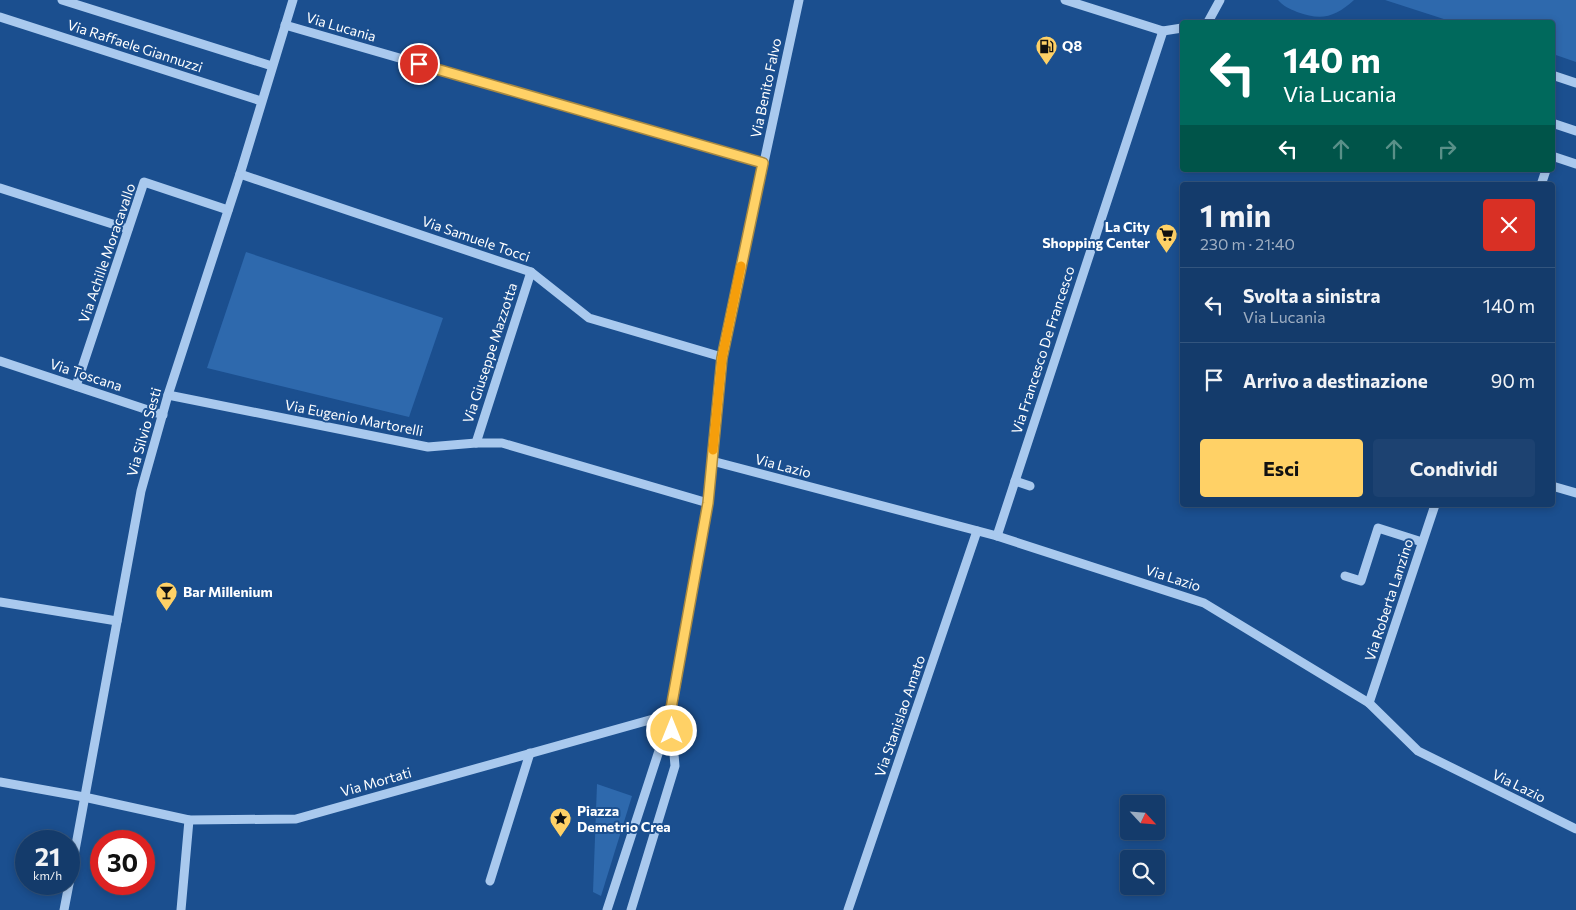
<!DOCTYPE html>
<html lang="it">
<meta charset="utf-8">
<style>
:root{--surface:#143b6b;--page:#1d4271;--text:#f1f3f6;--muted:#9dadc1;--line:#33557e;--accent:#ffd166}
body{margin:0;font-family:Commissioner,sans-serif;background:var(--page);color:var(--text);height:100vh;display:flex;flex-direction:column;font-size:19px;white-space:nowrap}
*{box-sizing:border-box;margin:0}
p{font-size:16px;color:var(--muted)}
.icon{flex:none;width:28px;height:28px;fill:none;stroke:currentColor;stroke-width:2;stroke-linecap:round;stroke-linejoin:round}
.map{position:relative;flex:1;overflow:hidden}
.details{position:absolute;left:1180px;top:182px;width:375px;height:325px;display:flex;flex-direction:column;background:var(--surface);border-radius:5px;box-shadow:0 2px 8px #0003,0 0 0 1px var(--line)}
.details>*{flex:none}
.hud{position:absolute;left:1180px;top:20px;width:375px;height:152px;border-radius:5px;box-shadow:0 2px 8px #0003,0 0 0 1px var(--line);background:#00695c;color:#fff;overflow:hidden}
.needle{width:32px;rotate:116deg}
.tools{position:absolute;left:1120px;top:795px;display:grid;gap:10px}
.tools a{display:grid;place-items:center;width:45px;height:45px;border-radius:5px;background:var(--surface);box-shadow:0 2px 8px #0003,0 0 0 1px var(--line);font-size:25px}
.speed{position:absolute;left:15px;top:830px;display:flex;gap:10px;font-size:25px;font-weight:700;text-align:center}
.speed>*{display:grid;place-content:center;width:65px;height:65px;border-radius:50%;background:var(--surface);box-shadow:0 2px 8px #0003,0 0 0 1px var(--line);line-height:1}
.speed small{font-size:12px;font-weight:400}
.speed .limit{border:8px solid #d22;background:#fff;color:#111}
.pin{position:absolute;display:grid;place-items:center;width:42px;height:42px;color:#fff;margin:-21px;border:2px solid #fff;border-radius:50%;box-shadow:0 1px 5px #0007}
.me{position:absolute;width:55px;margin:-28px;rotate:0deg;stroke-linejoin:round;filter:drop-shadow(0 0 4px #0008)}
.turn{display:flex;align-items:center;gap:18px;height:105px;padding:0 20px;font-size:22px}
.turn .icon{width:65px;height:65px;stroke-width:2.5}
.turn b{display:block;font-size:35px;line-height:42px}
.lanes{display:flex;align-items:center;height:48px;padding:0 20px;background:#0003;justify-content:center;gap:25px;direction:ltr}
.lanes .off{opacity:.35}
.round{display:grid;place-items:center;flex:none;width:52px;height:52px;border-radius:5px;background:var(--page)}
.overview{display:flex;align-items:center;justify-content:space-between;height:85px;padding:0 20px}
h1{font-size:30px;font-weight:700;line-height:38px}
.action{display:flex;gap:10px;margin-top:auto;padding:10px 20px}
.action a{flex:1;height:58px;border-radius:5px;background:var(--accent);color:#111;font-size:20px;font-weight:700;line-height:58px;text-align:center}
.action a+a{background:var(--page);color:var(--text)}
ul{padding:0;list-style:none}
li{display:flex;align-items:center;gap:15px;height:75px;padding:0 20px;border-top:1px solid var(--line)}
li div{flex:1}
li b{display:block;font-size:19px}
li em{font-style:normal}
.map>svg:first-child{display:block}
.green{fill:#2e69ad}
.lines{fill:none;stroke-linecap:round;stroke-linejoin:round}
.minor{stroke:#a9c9ee;stroke-width:9}
.route-casing{stroke:#a68842;stroke-width:12}
.route{stroke:#ffd166;stroke-width:9}
.slow{stroke:#f59e0b;stroke-width:9}
.labels{text-anchor:middle;stroke-width:4;stroke-linejoin:round;paint-order:stroke}
.street-label{font-size:14px;fill:#fff;stroke:#1b4f8f}
.poi-label{font-size:14px;font-weight:bold;fill:#fff;stroke:#1b4f8f;text-anchor:start}
</style>
<div class="map">
<svg width="1576" height="910" viewBox="0 0 1576 910">
<rect width="100%" height="100%" fill="#1b4f8f"/>
<g class="green">
<path d="M1278 0H1354C1335 17 1322 21 1297 12 1290 9 1283 6 1278 0Z"/>
<path d="M1385 0H1576V62L1553 54 1552 22H1453Z"/>
<path d="M246 252 443 318 409 417 207 368Z"/>
<path d="M597 784 632 796 601 896 593 892Z"/>
</g>
<g class="lines">
<g class="minor">
<path d="M62 0 272 66"/>
<path d="M1065 0 1163 31 1182 28"/>
<path d="M0 17 261 101"/>
<path d="M1208 22 1220 0"/>
<path d="M285 25 763 163"/>
<path d="M1552 75 1576 83"/>
<path d="M1552 123 1576 131"/>
<path d="M1552 156 1576 164"/>
<path d="M240 174 531 272 589 318 722 357"/>
<path d="M1541 185 1546 170"/>
<path d="M0 188 128 229"/>
<path d="M0 361 163 415"/>
<path d="M76 386 144 182 228 210"/>
<path d="M168 395 428 447 476 443H502L708 503"/>
<path d="M476 443 531 272"/>
<path d="M712 461 997 536 1204 603 1369 703 1418 751 1576 829"/>
<path d="M1015 481 1030 486"/>
<path d="M1552 486 1576 493"/>
<path d="M997 536 1163 31"/>
<path d="M1345 576 1361 581 1378 528 1422 542"/>
<path d="M0 602 117 621"/>
<path d="M1369 703 1435 505"/>
<path d="M0 782 84 797 189 820 296 819 671 714"/>
<path d="M490 881 530 753"/>
<path d="M69 883 141 491 168 395 240 174 293 0"/>
<path d="M64 910 69 884"/>
<path d="M181 910 189 820"/>
<path d="M607 910 671 714 708 503 722 357 799 0"/>
<path d="M631 910 675 766 671 719"/>
<path d="M848 910 977 531"/>
</g>
</g>
<g class="lines">
<defs>
<path id="route" d="M419 64 763 163 722 358 708 503 670 714 672 731"/>
</defs>
<use href="#route" class="route-casing"/>
<use href="#route" class="route"/>
<path class="slow" d="M713 450 722 358 741 266"/>
</g>
<defs>
<symbol id="fuel-pin" viewBox="-11 -11 22 30"><path d="M0 17L-7.5 6A9.5 9.5 0 1 1 7.5 6Z" fill="#ffd166" stroke="#1b4f8f"/><path d="M-5.5-6h7V0h2V4h1.3V-2.5L3-4.5l.8-.8L6-3V5H2.5V1h-1V6h-7ZM-4.2-4.7v3.2H.2V-4.7Z" fill="#111"/></symbol>
<symbol id="supermarket-pin" viewBox="-11 -11 22 30"><path d="M0 17L-7.5 6A9.5 9.5 0 1 1 7.5 6Z" fill="#ffd166" stroke="#1b4f8f"/><path d="M-6-5.5h2.5l.6 2H6L4.5 2H-2.5L-4.4-4H-6ZM-1.5 3.2a1.3 1.3 0 1 0 .1 0ZM3 3.2a1.3 1.3 0 1 0 .1 0Z" fill="#111"/></symbol>
<symbol id="bar-pin" viewBox="-11 -11 22 30"><path d="M0 17L-7.5 6A9.5 9.5 0 1 1 7.5 6Z" fill="#ffd166" stroke="#1b4f8f"/><path d="M-6-5H6L.8 .8V4.5H3.5V6h-7V4.5H-.8V.8Z" fill="#111"/></symbol>
<symbol id="sight-pin" viewBox="-11 -11 22 30"><path d="M0 17L-7.5 6A9.5 9.5 0 1 1 7.5 6Z" fill="#ffd166" stroke="#1b4f8f"/><path d="M0-6L1.8-2.2L6-1.7L2.9 1.2L3.7 5.4L0 3.3L-3.7 5.4L-2.9 1.2L-6-1.7L-1.8-2.2Z" fill="#111"/></symbol>
</defs>
<g fill-rule="evenodd">
<use href="#fuel-pin" x="1034" y="34" width="25" height="34"/>
<use href="#supermarket-pin" x="1154" y="222" width="25" height="34"/>
<use href="#bar-pin" x="154" y="580" width="25" height="34"/>
<use href="#sight-pin" x="548" y="806" width="25" height="34"/>
</g>
<g class="labels">
<g class="street-label">
<text transform="translate(341 27) rotate(16)" y="5">Via Lucania</text>
<text transform="translate(135 46) rotate(18)" y="5">Via Raffaele Giannuzzi</text>
<text transform="translate(766 88) rotate(-78)" y="5">Via Benito Falvo</text>
<text transform="translate(476 239) rotate(19)" y="5">Via Samuele Tocci</text>
<text transform="translate(107 253) rotate(-71)" y="5">Via Achille Moracavallo</text>
<text transform="translate(1043 350) rotate(-72)" y="5">Via Francesco De Francesco</text>
<text transform="translate(490 353) rotate(-72)" y="5">Via Giuseppe Mazzotta</text>
<text transform="translate(86 375) rotate(18)" y="5">Via Toscana</text>
<text transform="translate(354 418) rotate(11)" y="5">Via Eugenio Martorelli</text>
<text transform="translate(144 432) rotate(-74)" y="5">Via Silvio Sesti</text>
<text transform="translate(783 466) rotate(15)" y="5">Via Lazio</text>
<text transform="translate(1173 578) rotate(18)" y="5">Via Lazio</text>
<text transform="translate(1389 600) rotate(-72)" y="5">Via Roberta Lanzino</text>
<text transform="translate(900 716) rotate(-71)" y="5">Via Stanislao Amato</text>
<text transform="translate(376 782) rotate(-16)" y="5">Via Mortati</text>
<text transform="translate(1519 786) rotate(26)" y="5">Via Lazio</text>
</g>
<g class="poi-label">
<text x="1062" y="51">Q8</text>
<text x="1150" y="232" text-anchor="end">La City<tspan x="1150" dy="16">Shopping Center</tspan></text>
<text x="183" y="597">Bar Millenium</text>
<text x="577" y="816">Piazza<tspan x="577" dy="16">Demetrio Crea</tspan></text>
</g>
</g>
</svg>
<div class="tools">
<a><svg class="needle" viewBox="-14 -14 28 28"><path d="M0-13l5 13h-10z" fill="#e53935"/><path d="M0 13l5-13h-10z" fill="#9dadc1"/></svg></a>
<a><svg class="icon" aria-label="search" viewBox="0 0 24 24"><circle cx="10" cy="10" r="6"/><path d="M15 15l6 6"/></svg></a>
</div>
<div class="speed"><div>21<small>km/h</small></div><div class="limit">30</div></div>
<div class="pin" style="left:419px;top:64px;background:#d93025"><svg class="icon" aria-label="arrive" viewBox="0 0 24 24"><path d="M6 21V4h12l-3 4 3 4H6"/></svg></div>
<svg class="me" style="left:672px;top:731px" viewBox="-20 -20 40 40"><circle r="17" fill="#ffd166" stroke="#fff" stroke-width="3"/><path d="M0-11L8 9 0 5-8 9z" fill="#fff"/></svg>
<div class="hud">
<div class="turn"><svg class="icon" aria-label="left" viewBox="0 0 24 24"><path d="M17 20v-9H6M10 6l-5 5 5 5"/></svg><div><b>140 m</b>Via Lucania</div></div>
<div class="lanes"><svg class="icon" aria-label="left" viewBox="0 0 24 24"><path d="M17 20v-9H6M10 6l-5 5 5 5"/></svg><svg class="icon off" aria-label="ahead" viewBox="0 0 24 24"><path d="M12 20V5M6 11l6-6 6 6"/></svg><svg class="icon off" aria-label="ahead" viewBox="0 0 24 24"><path d="M12 20V5M6 11l6-6 6 6"/></svg><svg class="icon off" aria-label="right" viewBox="0 0 24 24"><path d="M7 20v-9h11M14 6l5 5-5 5"/></svg></div>
</div>
<section class="details">
<div class="overview"><div><h1>1 min</h1><p>230 m · 21:40</p></div><a class="round" style="background:#d93025;color:#fff"><svg class="icon" aria-label="close" viewBox="0 0 24 24"><path d="M6 6l12 12M18 6L6 18"/></svg></a></div>
<ul>
<li><svg class="icon" aria-label="left" viewBox="0 0 24 24"><path d="M17 20v-9H6M10 6l-5 5 5 5"/></svg><div><b>Svolta a sinistra</b><p>Via Lucania</p></div><em>140 m</em></li>
<li><svg class="icon" aria-label="arrive" viewBox="0 0 24 24"><path d="M6 21V4h12l-3 4 3 4H6"/></svg><div><b>Arrivo a destinazione</b></div><em>90 m</em></li>
</ul>
<div class="action"><a>Esci</a><a>Condividi</a></div>
</section>
</div>
